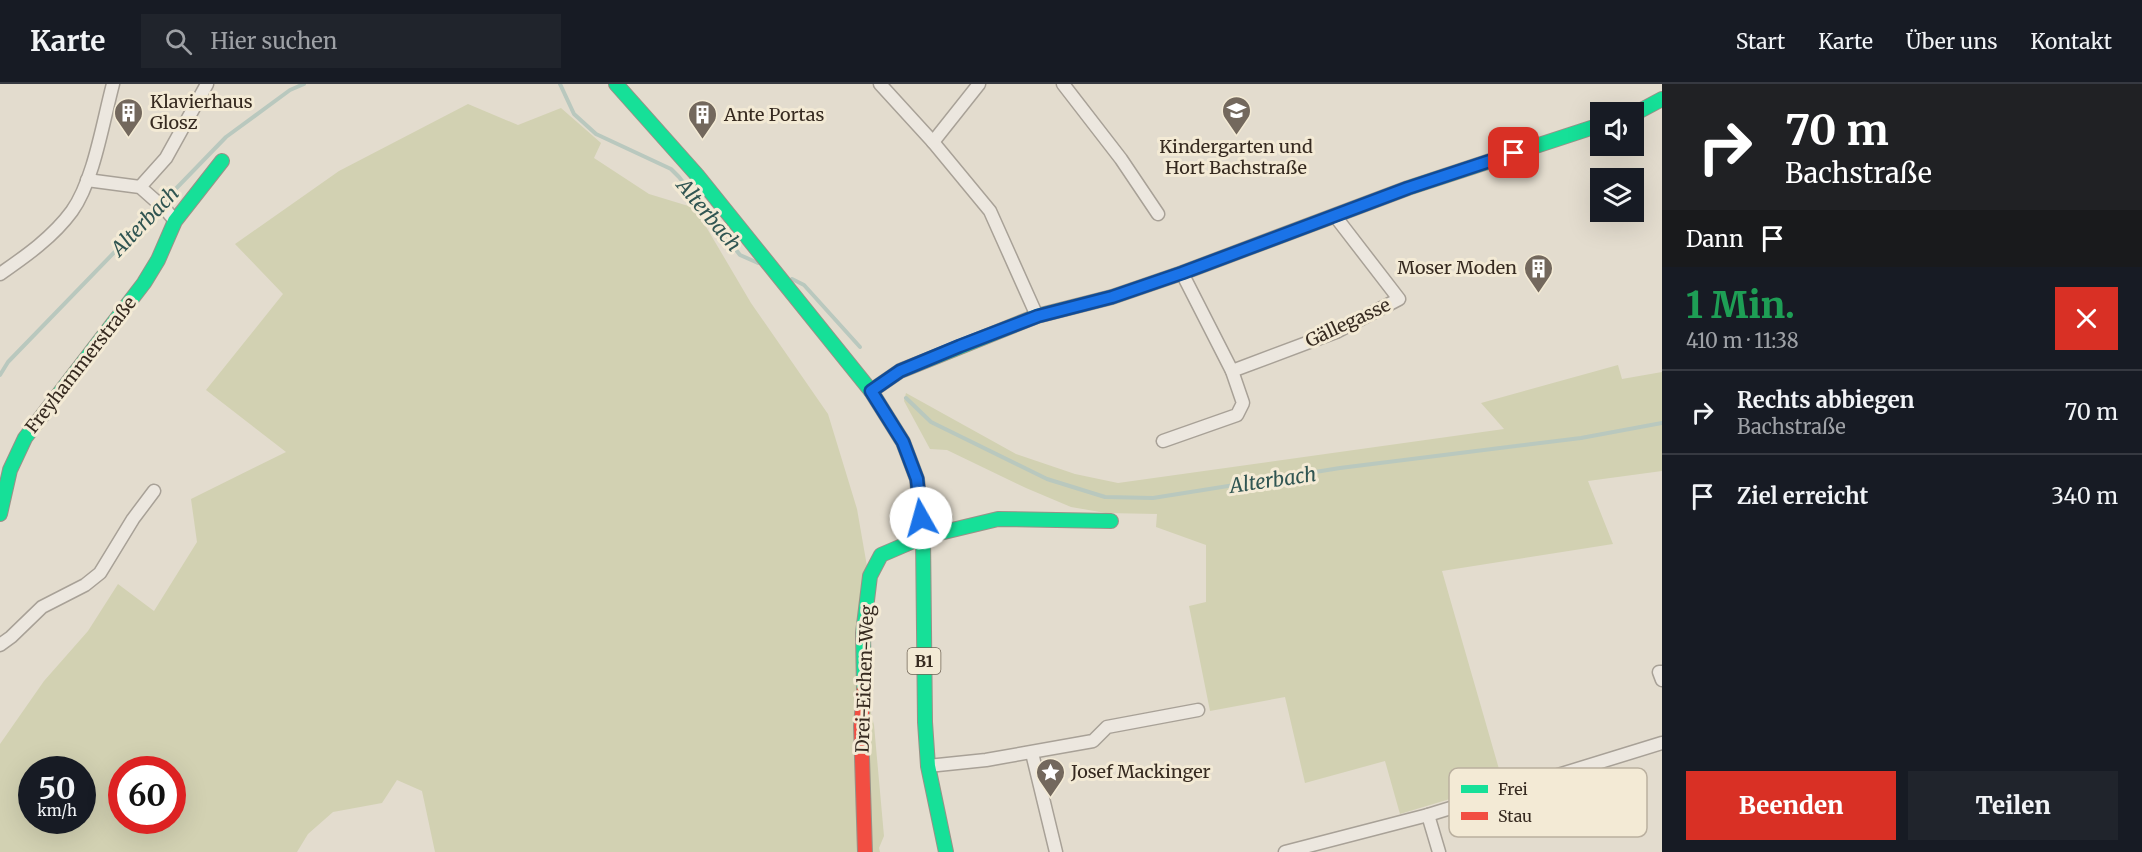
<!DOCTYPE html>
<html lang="de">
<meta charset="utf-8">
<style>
:root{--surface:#171b24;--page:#20242c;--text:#f1f3f6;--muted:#9ea1a6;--line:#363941;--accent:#d93025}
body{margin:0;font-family:Merriweather,serif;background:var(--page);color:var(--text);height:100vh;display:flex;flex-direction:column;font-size:22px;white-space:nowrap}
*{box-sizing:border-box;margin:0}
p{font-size:20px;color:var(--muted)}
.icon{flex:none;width:33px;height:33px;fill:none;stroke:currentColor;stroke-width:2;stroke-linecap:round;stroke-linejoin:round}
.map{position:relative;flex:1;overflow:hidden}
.details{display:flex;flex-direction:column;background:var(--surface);width:480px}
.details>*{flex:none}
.top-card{background:#202124;color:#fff;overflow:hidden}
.buttons{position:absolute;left:1590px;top:18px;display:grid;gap:12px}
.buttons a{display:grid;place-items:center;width:54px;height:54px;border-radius:0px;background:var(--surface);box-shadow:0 6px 24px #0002;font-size:30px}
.speed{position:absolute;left:18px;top:672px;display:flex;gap:12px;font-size:30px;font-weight:700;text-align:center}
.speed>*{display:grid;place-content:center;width:78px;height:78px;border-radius:50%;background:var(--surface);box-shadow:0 6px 24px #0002;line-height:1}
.speed small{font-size:15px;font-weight:400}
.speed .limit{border:9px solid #d22;background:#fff;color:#111}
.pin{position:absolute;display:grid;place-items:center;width:51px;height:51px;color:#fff;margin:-26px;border-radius:12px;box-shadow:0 3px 9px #0006}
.me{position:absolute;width:66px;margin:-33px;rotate:353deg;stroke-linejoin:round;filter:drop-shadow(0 0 4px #0008)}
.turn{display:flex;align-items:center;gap:21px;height:126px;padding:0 24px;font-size:27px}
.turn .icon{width:78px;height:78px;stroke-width:2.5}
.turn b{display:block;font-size:42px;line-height:51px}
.then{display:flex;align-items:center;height:57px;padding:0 24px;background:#0003;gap:12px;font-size:22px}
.round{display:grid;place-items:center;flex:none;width:63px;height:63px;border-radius:0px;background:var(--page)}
.overview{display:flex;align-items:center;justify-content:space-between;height:102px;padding:0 24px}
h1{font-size:36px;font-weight:800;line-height:45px;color:#1e9e55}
.button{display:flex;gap:12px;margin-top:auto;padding:12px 24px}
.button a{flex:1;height:69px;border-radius:0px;background:var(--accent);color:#fff;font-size:24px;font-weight:800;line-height:69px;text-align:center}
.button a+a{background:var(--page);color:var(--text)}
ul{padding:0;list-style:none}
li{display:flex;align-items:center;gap:18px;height:84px;padding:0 24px;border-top:2px solid var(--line)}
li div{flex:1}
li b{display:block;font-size:22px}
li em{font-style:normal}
header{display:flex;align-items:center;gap:36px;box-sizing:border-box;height:84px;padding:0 30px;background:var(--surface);border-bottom:2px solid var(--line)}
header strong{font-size:28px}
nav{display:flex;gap:33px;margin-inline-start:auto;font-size:21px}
.search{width:420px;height:54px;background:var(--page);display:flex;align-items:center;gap:15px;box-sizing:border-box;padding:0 21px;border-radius:0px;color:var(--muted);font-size:22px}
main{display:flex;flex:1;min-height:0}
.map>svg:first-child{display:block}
.green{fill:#d2d1b2;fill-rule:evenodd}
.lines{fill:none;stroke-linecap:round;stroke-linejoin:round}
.stream{stroke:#b9c8be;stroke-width:4}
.street-casing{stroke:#a8a197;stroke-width:15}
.fast-casing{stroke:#989187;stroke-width:16}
.jam-casing{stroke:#989187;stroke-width:16}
.street{stroke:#ece7df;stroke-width:12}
.fast{stroke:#16e098;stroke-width:14}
.jam{stroke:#f24e42;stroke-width:14}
.route-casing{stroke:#114b97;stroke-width:15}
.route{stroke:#1a73e8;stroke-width:10}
.labels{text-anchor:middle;stroke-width:6;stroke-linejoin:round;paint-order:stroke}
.shield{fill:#f3ead5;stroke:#6f6456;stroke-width:1.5}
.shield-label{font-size:16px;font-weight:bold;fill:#362a20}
.poi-label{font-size:18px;fill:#362a20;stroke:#f3ead5;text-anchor:start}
.street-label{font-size:18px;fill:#362a20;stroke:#f3ead5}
.water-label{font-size:20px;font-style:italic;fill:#305552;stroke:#f3ead5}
.key{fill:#f3ead5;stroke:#bab09f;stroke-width:1.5}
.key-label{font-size:16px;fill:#362a20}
</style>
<header>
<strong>Karte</strong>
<div class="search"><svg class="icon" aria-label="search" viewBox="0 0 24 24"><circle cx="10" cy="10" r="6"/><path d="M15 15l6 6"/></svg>Hier suchen</div>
<nav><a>Start</a><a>Karte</a><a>Über uns</a><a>Kontakt</a></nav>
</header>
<main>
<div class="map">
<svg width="1662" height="768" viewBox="0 0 1662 768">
<rect width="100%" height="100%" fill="#e3dcce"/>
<g class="green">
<path d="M468 20 518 41 561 24 601 59 594 74 649 110 695 124 751 219 828 330 857 425 872 511 865 606 874 641 884 752 879 764 880 768H435L422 707 397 696 382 719 333 728 308 750 297 768H0V660L44 597 88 547 118 500 154 527 197 458 191 415 286 368 206 306 283 210 235 160 339 87ZM32 686H82V736H32ZM122 686H172V736H122Z"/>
<path d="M1618 281 1622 295 1662 288V387L1588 397 1613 460 1442 487 1503 699 1400 730 1385 677 1305 699 1285 613 1210 627 1189 522 1206 518V461L1156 443 1157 430 1106 429 1071 423 1026 404 947 366 930 365 904 317 906 309 1016 370 1075 390 1118 399 1504 345 1481 319Z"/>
</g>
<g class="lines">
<g class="stream">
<path d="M560 0 574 30 596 50 671 85 679 93 740 171 758 179"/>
<path d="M792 195 804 201 860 263"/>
<path d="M0 291 8 278 226 53 290 6 304 0"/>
<path d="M906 314 931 338 1047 395 1105 413 1153 414 1340 384 1581 354 1662 339"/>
</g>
<defs>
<g id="street">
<path d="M880 0 933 58 990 127 1037 232"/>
<path d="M1063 0 1121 75 1158 130"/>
<path d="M933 58 979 0"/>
<path d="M87 96 140 103 166 126 175 137"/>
<path d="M140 103 166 74 207 0"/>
<path d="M0 190C26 172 53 153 72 127 94 96 103 37 113 0"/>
<path d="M1232 287 1336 248 1399 215 1335 132"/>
<path d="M1163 357 1237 331 1243 319 1232 287 1182 189"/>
<path d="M0 561 11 553 42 523 85 501 100 489 133 435 154 407"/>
<path d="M1662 588H1659L1662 596"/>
<path d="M1032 669 1056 768"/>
<path d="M928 682 986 676 1093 657 1107 643 1198 626"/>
<path d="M1428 731 1439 768"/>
<path d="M1285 768 1428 731 1662 659"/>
</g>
<g id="fast">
<path d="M616 0 697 91 871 307 903 358 917 395 923 453 925 638 928 682 946 768"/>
<path d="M1634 30 1662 15"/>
<path d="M871 307 900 287 1037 232 1112 213 1182 189 1408 104 1600 41"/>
<path d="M0 430 10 386 25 354 144 199 158 176 175 137 222 77"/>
<path d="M864 606 863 549 870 492 881 471 923 453 998 435 1111 437"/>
</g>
<path id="jam" d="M864 606 861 642 865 768"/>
</defs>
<use href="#street" class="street-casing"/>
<use href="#fast" class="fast-casing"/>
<use href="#jam" class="jam-casing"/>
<use href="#street" class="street"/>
<use href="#fast" class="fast"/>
<use href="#jam" class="jam"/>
</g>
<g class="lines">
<defs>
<path id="route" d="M921 434 917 395 903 358 871 307 900 287 960 262 1038 232 1112 213 1182 189 1408 104 1514 69"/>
</defs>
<use href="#route" class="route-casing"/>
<use href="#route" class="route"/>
</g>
<defs>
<symbol id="school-pin" viewBox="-11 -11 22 30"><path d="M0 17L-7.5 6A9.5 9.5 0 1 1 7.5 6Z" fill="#73685d" stroke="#f3ead5"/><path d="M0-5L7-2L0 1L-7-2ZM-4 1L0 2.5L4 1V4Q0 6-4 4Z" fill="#fff"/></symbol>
<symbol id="building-pin" viewBox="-11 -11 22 30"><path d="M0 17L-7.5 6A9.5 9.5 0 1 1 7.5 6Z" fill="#73685d" stroke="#f3ead5"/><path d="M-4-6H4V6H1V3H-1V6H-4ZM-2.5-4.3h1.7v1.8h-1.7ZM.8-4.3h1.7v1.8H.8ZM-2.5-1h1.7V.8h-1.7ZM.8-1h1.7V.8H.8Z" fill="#fff"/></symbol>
<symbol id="sight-pin" viewBox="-11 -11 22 30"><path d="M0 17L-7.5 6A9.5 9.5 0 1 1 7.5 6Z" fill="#73685d" stroke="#f3ead5"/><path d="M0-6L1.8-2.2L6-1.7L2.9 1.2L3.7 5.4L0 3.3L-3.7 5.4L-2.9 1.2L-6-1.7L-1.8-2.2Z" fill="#fff"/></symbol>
</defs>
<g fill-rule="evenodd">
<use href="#school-pin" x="1220" y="10" width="33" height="45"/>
<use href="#building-pin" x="112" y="12" width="33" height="45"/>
<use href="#building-pin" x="686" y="14" width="33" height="45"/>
<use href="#building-pin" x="1522" y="168" width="33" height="45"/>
<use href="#sight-pin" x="1034" y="672" width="33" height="45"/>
</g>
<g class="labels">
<rect class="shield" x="907.5" y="564" width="33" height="26" rx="4.5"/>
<g class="shield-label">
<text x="924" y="583">B1</text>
</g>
<g class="poi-label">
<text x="150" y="24">Klavierhaus<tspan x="150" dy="21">Glosz</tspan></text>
<text x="724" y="37">Ante Portas</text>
<text x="1236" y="69" text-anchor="middle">Kindergarten und<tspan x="1236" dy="21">Hort Bachstraße</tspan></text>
<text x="1517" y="190" text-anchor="end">Moser Moden</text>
<text x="1071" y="694">Josef Mackinger</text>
</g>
<g class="street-label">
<text transform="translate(1348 239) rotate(-25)" y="6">Gällegasse</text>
<text transform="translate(81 281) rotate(-52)" y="6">Freyhammerstraße</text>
<text transform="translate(865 595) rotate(-88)" y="6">Drei-Eichen-Weg</text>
</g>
<g class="water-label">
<text transform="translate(709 131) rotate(50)" y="7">Alterbach</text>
<text transform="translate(145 137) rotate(-46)" y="7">Alterbach</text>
<text transform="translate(1273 396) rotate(-8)" y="7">Alterbach</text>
</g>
</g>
<rect x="1449" y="684" width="198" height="69" rx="9" class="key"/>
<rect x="1461" y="701" width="27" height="8" fill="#16e098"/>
<rect x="1461" y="728" width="27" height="8" fill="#f24e42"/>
<g class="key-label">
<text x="1498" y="711">Frei</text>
<text x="1498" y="738">Stau</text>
</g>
</svg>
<div class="buttons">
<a><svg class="icon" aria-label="sound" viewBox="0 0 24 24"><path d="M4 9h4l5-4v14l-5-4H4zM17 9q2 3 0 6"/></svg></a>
<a><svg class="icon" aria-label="layers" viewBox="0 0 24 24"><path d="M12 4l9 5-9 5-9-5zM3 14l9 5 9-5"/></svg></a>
</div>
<div class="speed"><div>50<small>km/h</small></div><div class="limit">60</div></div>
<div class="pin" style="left:1514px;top:69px;background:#d93025"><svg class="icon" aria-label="arrive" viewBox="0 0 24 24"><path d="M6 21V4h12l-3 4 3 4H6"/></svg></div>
<svg class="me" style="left:921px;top:434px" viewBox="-20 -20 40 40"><circle r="19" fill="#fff"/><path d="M0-13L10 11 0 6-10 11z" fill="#1a73e8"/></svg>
</div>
<section class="details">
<div class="top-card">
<div class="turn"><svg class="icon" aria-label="right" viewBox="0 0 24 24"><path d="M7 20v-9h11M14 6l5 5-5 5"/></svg><div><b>70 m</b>Bachstraße</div></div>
<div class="then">Dann<svg class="icon" aria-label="arrive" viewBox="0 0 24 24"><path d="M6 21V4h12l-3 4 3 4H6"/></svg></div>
</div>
<div class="overview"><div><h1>1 Min.</h1><p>410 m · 11:38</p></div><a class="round" style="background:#d93025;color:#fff"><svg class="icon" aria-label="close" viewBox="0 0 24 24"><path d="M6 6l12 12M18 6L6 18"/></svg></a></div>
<ul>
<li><svg class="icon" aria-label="right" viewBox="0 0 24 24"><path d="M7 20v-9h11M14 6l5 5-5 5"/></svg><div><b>Rechts abbiegen</b><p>Bachstraße</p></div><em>70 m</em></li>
<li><svg class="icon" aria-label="arrive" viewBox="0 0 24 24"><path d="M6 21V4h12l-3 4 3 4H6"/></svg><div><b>Ziel erreicht</b></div><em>340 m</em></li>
</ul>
<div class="button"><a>Beenden</a><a>Teilen</a></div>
</section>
</main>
